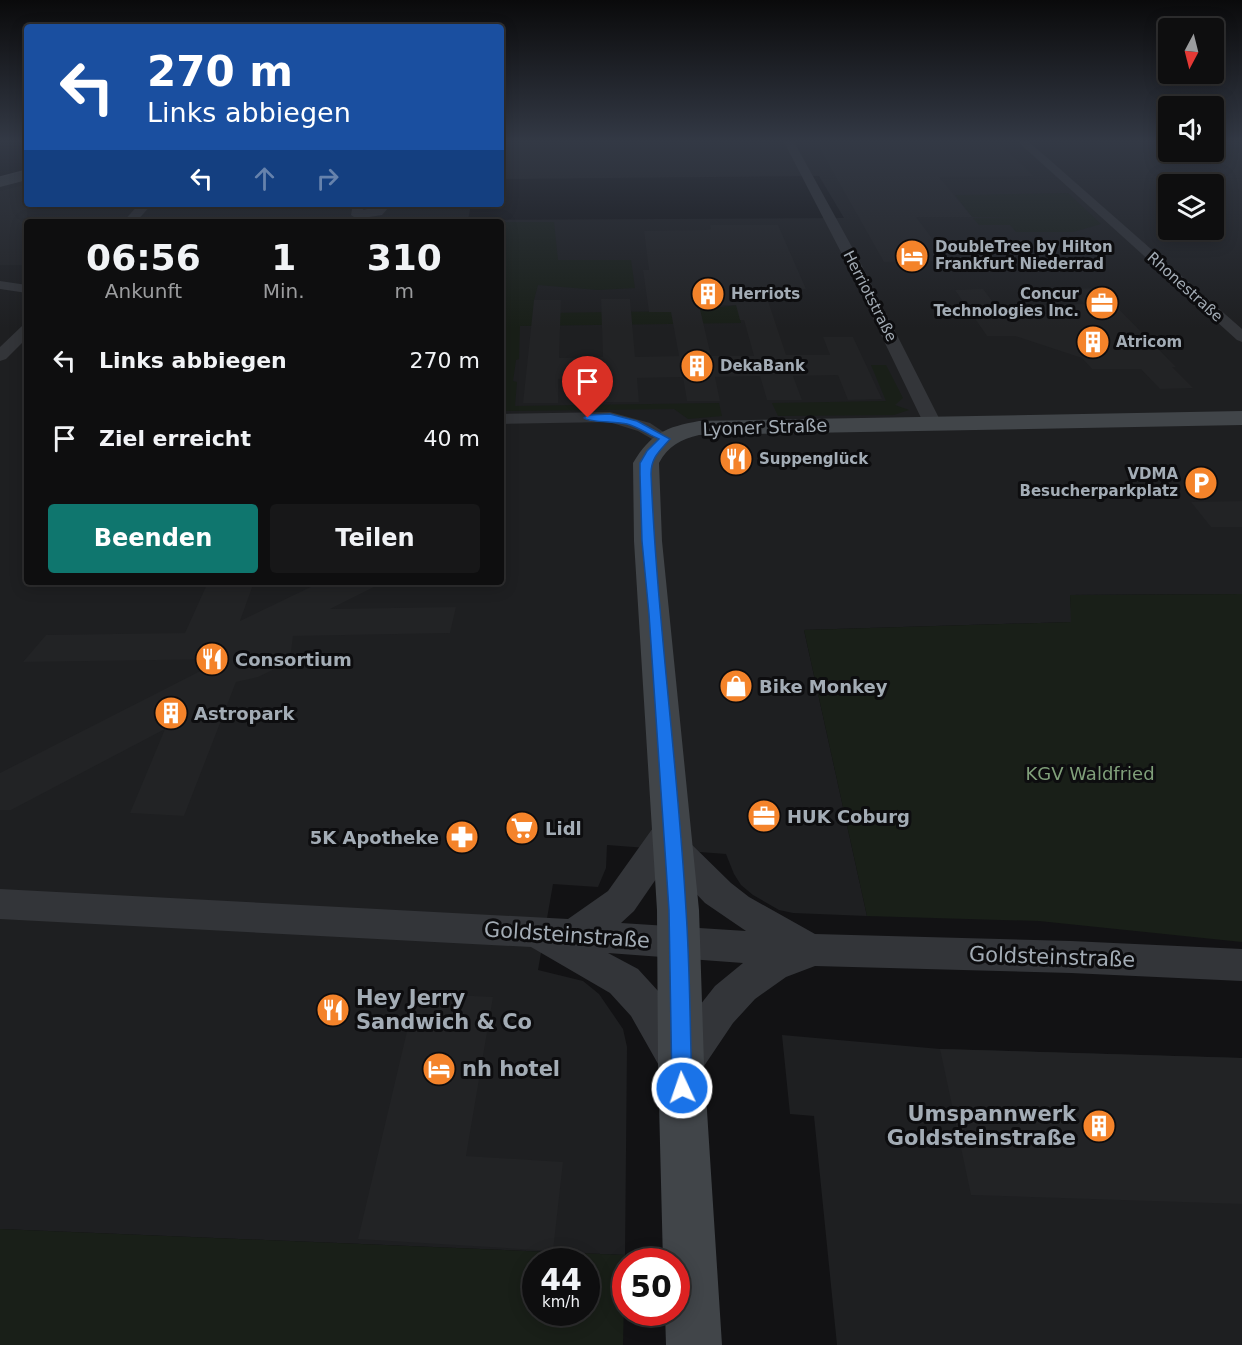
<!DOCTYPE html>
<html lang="de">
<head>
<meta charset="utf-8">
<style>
	body { margin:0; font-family:"DejaVu Sans",sans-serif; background:#171718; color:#f1f3f6; height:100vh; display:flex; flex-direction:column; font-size:22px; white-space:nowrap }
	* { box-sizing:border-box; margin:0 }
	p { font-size:20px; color:#9b9c9e }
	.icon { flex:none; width:33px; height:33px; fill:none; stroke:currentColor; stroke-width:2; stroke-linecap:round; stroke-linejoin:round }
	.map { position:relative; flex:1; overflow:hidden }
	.panel { position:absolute; left:24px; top:219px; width:480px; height:366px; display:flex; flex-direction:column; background:#0e0e0f; border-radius:6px; box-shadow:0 3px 15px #0003,0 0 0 2px #2e2e2f }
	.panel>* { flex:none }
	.banner { position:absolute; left:24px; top:24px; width:480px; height:183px; border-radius:6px; box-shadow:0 3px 15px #0003,0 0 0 2px #2e2e2f; background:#1a4fa0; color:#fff; overflow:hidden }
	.needle { width:39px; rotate:187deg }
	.fabs { position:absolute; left:1158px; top:18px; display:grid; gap:12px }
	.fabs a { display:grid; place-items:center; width:66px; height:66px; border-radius:6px; background:#0e0e0f; box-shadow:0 3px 15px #0003,0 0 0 2px #2e2e2f; font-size:30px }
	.speed { position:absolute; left:522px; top:1248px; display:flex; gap:12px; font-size:30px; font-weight:700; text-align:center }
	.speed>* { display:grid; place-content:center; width:78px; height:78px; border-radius:50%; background:#0e0e0f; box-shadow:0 3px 15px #0003,0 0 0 2px #2e2e2f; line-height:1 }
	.speed small { font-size:15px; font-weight:400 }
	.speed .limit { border:9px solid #d22; background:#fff; color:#111 }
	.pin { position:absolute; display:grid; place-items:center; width:51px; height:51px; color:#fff; margin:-62px -26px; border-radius:50% 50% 50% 0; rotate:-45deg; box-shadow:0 0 6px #0007 }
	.pin .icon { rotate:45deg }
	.me { position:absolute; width:66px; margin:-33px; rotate:357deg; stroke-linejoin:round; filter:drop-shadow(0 0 4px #0008) }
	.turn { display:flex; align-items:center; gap:21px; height:126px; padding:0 24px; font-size:27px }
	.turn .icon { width:78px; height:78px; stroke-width:2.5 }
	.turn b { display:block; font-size:42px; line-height:51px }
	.lanes { display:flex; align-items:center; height:57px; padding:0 24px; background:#0003; justify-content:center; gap:30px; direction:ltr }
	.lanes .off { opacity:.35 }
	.eta { display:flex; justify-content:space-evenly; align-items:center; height:102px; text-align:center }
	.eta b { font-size:36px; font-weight:800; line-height:42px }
	.button { display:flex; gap:12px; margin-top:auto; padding:12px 24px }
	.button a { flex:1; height:69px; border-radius:6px; background:#0f766e; color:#fff; font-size:24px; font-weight:800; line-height:69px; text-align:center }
	.button a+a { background:#171718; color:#f1f3f6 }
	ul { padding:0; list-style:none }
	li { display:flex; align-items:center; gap:18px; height:78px; padding:0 24px }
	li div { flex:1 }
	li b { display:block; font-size:22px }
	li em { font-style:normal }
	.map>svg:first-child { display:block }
	.built { fill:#1e1f21; fill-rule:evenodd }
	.green { fill:#191f18; fill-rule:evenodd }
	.building { fill:#222325; fill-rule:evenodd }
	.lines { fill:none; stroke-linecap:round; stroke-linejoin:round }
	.minor { fill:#333539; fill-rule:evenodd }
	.tertiary { fill:#333539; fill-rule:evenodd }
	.secondary { fill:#414549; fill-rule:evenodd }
	.tram { stroke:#464a4e; stroke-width:1.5 }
	.route { fill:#1a73e8; stroke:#114b97; stroke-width:1.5 }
	.labels { text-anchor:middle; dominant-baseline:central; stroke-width:6; stroke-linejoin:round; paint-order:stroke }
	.far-poi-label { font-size:15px; font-weight:bold; fill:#a3acb5; stroke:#0d0d0f; text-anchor:start }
	.far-street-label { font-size:15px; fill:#a3acb5; stroke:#0d0d0f }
	.street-label { font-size:18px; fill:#a3acb5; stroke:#0d0d0f }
	.poi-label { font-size:18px; font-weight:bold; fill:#a3acb5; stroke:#0d0d0f; text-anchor:start }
	.park-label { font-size:18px; fill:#80a07a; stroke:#0d0d0f }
	.near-street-label { font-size:21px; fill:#a3acb5; stroke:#0d0d0f }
	.near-poi-label { font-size:21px; font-weight:bold; fill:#a3acb5; stroke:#0d0d0f; text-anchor:start }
</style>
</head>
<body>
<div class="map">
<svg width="1242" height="1345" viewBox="0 0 1242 1345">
	<rect width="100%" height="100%" fill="#121214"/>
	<g class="built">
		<path d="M501 140H1168V152H1214V140H1242V594L1070 595 1072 622 804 630 867 916 793 913 779 910 753 895 741 885 734 874 726 854 607 845 606 868 598 887 553 884 538 970 583 981 599 994 623 1029 627 1047 625 1255 0 1229V186L27 179V204H471L468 220 844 218 819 176 501 179ZM1168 184H1214V230H1168ZM27 222H501V582H27Z"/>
		<path d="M782 1035 940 1049 1242 1058V1345H837L814 1116 790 1114Z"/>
	</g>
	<g class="green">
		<path d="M1068 193 1101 224 1073 232H1016L1010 225H979L973 218 1028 217H972L955 195Z"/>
		<path d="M469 222H554L558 260H631L635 288 598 290 538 285 534 300 542 313 690 311 738 305 741 323 520 326 519 359 516 360 513 381 517 382 515 406 719 403 722 416 688 419 674 409 501 411V222Z"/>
		<path d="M871 365H886L903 398 895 405 909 410 894 415 778 416 772 403 886 401Z"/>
		<path d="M1242 594V942L1039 921 867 916 804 630 1071 622 1070 595Z"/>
		<path d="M0 1229 625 1255 623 1345H0ZM536 1262H586V1312H536Z"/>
	</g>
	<g class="building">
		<path d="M815 140H995L1034 176 939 177 972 217H916L949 261 884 262Z"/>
		<path d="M27 184V265H0V191Z"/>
		<path d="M710 225H778L806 289H764L786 355H830L823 337H853L882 399 848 400 838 375 793 376 802 400H767L760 376 715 377 720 401H687L683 377 637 378 639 402H605L604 378 558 379V403H523L534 300H561L559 358 603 357 601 299H630L635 357 679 356 671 312H649L643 270H649L644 231 705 230 711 229ZM699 305H736L740 320H744L754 356H711Z"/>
		<path d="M1098 288 1176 367H1172L1193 388 1160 389 1141 369H1092L1082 358 1015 336H987L955 290 983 289 996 306 1085 304 1070 289Z"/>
		<path d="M1242 501V527H1211L1191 502Z"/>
		<path d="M208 582H254L240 621 321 582H384L330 609 456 607 450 633 293 636 291 652 279 667 258 677 236 682 184 816 130 813 165 729 11 810H0V773L224 659 23 662 46 635 185 633Z"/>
		<path d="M416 993 493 997 466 1156 563 1162 553 1251 358 1239Z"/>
		<path d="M940 1049 1242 1058V1204L971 1195Z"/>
	</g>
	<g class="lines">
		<g class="minor">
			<path d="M783 140H793L858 258 941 422 938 426H926L923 422 844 258Z"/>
			<path d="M1016 140H1027L1242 329V342L1237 340Z"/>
			<path d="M139 204H152L136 222H123Z"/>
			<path d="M353 204H389L390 206 382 215 357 219 351 215ZM372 207H376L363 210 364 208Z"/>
			<path d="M0 281 27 285V293L0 289Z"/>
			<path d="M27 324V338L6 359 0 361V347L22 326Z"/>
			<path d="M610 412 650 423 674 439 671 443H659L638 431 609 422 501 424V414Z"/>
		</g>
		<path class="tertiary" d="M672 814 684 818 690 827 684 837 731 883 749 897 815 934 1071 941 1242 949V981L1071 973 815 966 786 977 755 999 733 1023 696 1078 681 1083 666 1078 631 1016 610 993 531 947 0 919V889L568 919 608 891 660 818ZM667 863 705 903 746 931 621 923 634 911ZM608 953 743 963 715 986 682 1028 659 992 638 969Z"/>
		<g class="secondary">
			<path d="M27 170V180L0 187V177Z"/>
			<path d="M1242 411V425L699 435C681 439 668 446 659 463L662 541 699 910 704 1064 722 1345H666L665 1312H676V1262H663L658 1064 657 910 634 541 633 463C651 433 666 427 699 421Z"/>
		</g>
		<path class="tram" d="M0 177 27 170"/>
	</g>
	<linearGradient id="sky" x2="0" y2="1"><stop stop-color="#0a0a0b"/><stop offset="0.43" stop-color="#333945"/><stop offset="1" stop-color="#333945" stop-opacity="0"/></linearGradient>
	<rect width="1242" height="328" fill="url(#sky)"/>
	<path class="route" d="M610 414 637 421 670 439C660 451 651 457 651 474 657 620 678 765 686 910 690 969 690 1029 692 1088L689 1094 682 1097 675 1094 672 1088 669 910 649 614 642 541 640 474V463L647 451 659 439C648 434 638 427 627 424 615 421 591 423 584 418L588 415Z"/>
	<defs>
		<symbol id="hotel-disc" viewBox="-11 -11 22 22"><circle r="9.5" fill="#f4832a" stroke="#0d0d0f"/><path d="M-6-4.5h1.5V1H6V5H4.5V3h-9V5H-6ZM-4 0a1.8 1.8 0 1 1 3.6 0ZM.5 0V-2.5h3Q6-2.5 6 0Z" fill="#fff"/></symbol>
		<symbol id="building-disc" viewBox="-11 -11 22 22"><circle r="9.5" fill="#f4832a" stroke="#0d0d0f"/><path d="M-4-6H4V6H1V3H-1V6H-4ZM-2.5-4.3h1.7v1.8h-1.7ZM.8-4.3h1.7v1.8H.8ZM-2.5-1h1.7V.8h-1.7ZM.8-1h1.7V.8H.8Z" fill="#fff"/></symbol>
		<symbol id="office-disc" viewBox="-11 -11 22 22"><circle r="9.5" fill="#f4832a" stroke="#0d0d0f"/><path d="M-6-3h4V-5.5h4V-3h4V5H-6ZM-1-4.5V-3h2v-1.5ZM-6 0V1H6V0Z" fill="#fff"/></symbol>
		<symbol id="restaurant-disc" viewBox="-11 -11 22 22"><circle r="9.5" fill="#f4832a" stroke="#0d0d0f"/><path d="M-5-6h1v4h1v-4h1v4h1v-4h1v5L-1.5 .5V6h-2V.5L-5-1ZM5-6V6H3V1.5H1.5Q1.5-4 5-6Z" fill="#fff"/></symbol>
		<symbol id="parking-disc" viewBox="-11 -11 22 22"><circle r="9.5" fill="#f4832a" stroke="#0d0d0f"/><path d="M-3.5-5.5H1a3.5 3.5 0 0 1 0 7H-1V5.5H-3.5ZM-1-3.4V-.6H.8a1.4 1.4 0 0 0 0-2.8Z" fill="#fff"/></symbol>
		<symbol id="shop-disc" viewBox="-11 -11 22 22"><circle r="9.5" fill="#f4832a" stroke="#0d0d0f"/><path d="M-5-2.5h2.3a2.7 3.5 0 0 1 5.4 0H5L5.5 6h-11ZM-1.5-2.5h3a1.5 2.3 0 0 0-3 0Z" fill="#fff"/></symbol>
		<symbol id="supermarket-disc" viewBox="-11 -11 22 22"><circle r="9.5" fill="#f4832a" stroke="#0d0d0f"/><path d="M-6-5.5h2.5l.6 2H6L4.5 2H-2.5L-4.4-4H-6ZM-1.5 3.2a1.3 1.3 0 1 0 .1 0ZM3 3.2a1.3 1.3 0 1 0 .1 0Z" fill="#fff"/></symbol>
		<symbol id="pharmacy-disc" viewBox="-11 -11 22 22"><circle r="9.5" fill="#f4832a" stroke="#0d0d0f"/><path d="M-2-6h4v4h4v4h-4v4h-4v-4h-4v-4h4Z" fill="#fff"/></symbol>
	</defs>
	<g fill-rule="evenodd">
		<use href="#hotel-disc" x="893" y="237" width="38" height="38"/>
		<use href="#building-disc" x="689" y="275" width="38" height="38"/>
		<use href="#office-disc" x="1083" y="284" width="38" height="38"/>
		<use href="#building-disc" x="1074" y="323" width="38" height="38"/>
		<use href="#building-disc" x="678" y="347" width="38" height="38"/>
		<use href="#restaurant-disc" x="717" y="440" width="38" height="38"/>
		<use href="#parking-disc" x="1182" y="464" width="38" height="38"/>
		<use href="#restaurant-disc" x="193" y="640" width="38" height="38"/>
		<use href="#shop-disc" x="717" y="667" width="38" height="38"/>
		<use href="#building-disc" x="152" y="694" width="38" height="38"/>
		<use href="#office-disc" x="745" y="797" width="38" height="38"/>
		<use href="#supermarket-disc" x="503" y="809" width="38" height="38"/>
		<use href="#pharmacy-disc" x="443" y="818" width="38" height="38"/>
		<use href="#restaurant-disc" x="314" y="991" width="38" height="38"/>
		<use href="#hotel-disc" x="420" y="1050" width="38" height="38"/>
		<use href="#building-disc" x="1080" y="1107" width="38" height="38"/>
	</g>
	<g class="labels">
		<g class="far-poi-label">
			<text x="935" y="247">DoubleTree by Hilton<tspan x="935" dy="17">Frankfurt Niederrad</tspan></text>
			<text x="731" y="294">Herriots</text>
			<text x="1079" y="294" text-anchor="end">Concur<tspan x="1079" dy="17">Technologies Inc.</tspan></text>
			<text x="1116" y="342">Atricom</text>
			<text x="720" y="366">DekaBank</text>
			<text x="759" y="459">Suppenglück</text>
			<text x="1178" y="474" text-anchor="end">VDMA<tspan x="1178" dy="17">Besucherparkplatz</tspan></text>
		</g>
		<g class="far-street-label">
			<text transform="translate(1185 287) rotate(42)">Rhonestraße</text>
			<text transform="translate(870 296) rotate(63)">Herriotstraße</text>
		</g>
		<g class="street-label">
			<text transform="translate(765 427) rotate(-2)">Lyoner Straße</text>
		</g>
		<g class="poi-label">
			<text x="235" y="659">Consortium</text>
			<text x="759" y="686">Bike Monkey</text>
			<text x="194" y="713">Astropark</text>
			<text x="787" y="816">HUK Coburg</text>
			<text x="545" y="828">Lidl</text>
			<text x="439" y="837" text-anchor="end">5K Apotheke</text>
		</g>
		<g class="park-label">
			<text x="1090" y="773">KGV Waldfried</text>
		</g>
		<g class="near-street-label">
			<text transform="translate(567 935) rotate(4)">Goldsteinstraße</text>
			<text transform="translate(1052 957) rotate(2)">Goldsteinstraße</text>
		</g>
		<g class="near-poi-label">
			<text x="356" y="998">Hey Jerry<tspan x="356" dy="24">Sandwich &amp; Co</tspan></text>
			<text x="462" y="1069">nh hotel</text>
			<text x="1076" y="1114" text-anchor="end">Umspannwerk<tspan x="1076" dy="24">Goldsteinstraße</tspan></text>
		</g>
	</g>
</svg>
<div class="fabs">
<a><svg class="needle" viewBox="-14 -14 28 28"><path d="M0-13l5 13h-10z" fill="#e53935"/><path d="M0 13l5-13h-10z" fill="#9b9c9e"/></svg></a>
<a><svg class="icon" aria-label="sound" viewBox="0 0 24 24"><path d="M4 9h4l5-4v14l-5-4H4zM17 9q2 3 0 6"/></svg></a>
<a><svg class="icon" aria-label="layers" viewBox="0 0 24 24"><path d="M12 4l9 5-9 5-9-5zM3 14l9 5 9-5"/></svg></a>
</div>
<div class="speed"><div>44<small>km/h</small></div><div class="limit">50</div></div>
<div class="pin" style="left:588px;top:418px;background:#d93025"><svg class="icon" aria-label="arrive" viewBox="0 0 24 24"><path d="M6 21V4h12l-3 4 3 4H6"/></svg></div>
<svg class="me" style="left:682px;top:1088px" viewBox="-20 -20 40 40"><circle r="17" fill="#1a73e8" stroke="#fff" stroke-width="3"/><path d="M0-11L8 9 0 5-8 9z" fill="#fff"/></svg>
<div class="banner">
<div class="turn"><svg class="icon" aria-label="left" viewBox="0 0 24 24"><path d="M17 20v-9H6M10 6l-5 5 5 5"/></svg><div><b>270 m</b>Links abbiegen</div></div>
<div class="lanes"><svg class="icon" aria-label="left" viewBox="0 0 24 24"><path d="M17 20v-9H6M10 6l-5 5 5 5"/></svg><svg class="icon off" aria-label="ahead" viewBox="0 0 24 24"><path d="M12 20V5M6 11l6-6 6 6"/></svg><svg class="icon off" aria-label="right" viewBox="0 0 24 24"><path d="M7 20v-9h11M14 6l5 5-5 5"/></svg></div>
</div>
<section class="panel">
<div class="eta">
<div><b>06:56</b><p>Ankunft</p></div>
<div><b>1</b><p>Min.</p></div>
<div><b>310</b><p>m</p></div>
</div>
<ul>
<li><svg class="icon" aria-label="left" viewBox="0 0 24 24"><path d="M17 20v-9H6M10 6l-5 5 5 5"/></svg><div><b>Links abbiegen</b></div><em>270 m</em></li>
<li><svg class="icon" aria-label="arrive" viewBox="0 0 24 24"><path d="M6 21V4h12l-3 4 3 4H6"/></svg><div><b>Ziel erreicht</b></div><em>40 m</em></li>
</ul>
<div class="button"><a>Beenden</a><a>Teilen</a></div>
</section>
</div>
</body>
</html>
